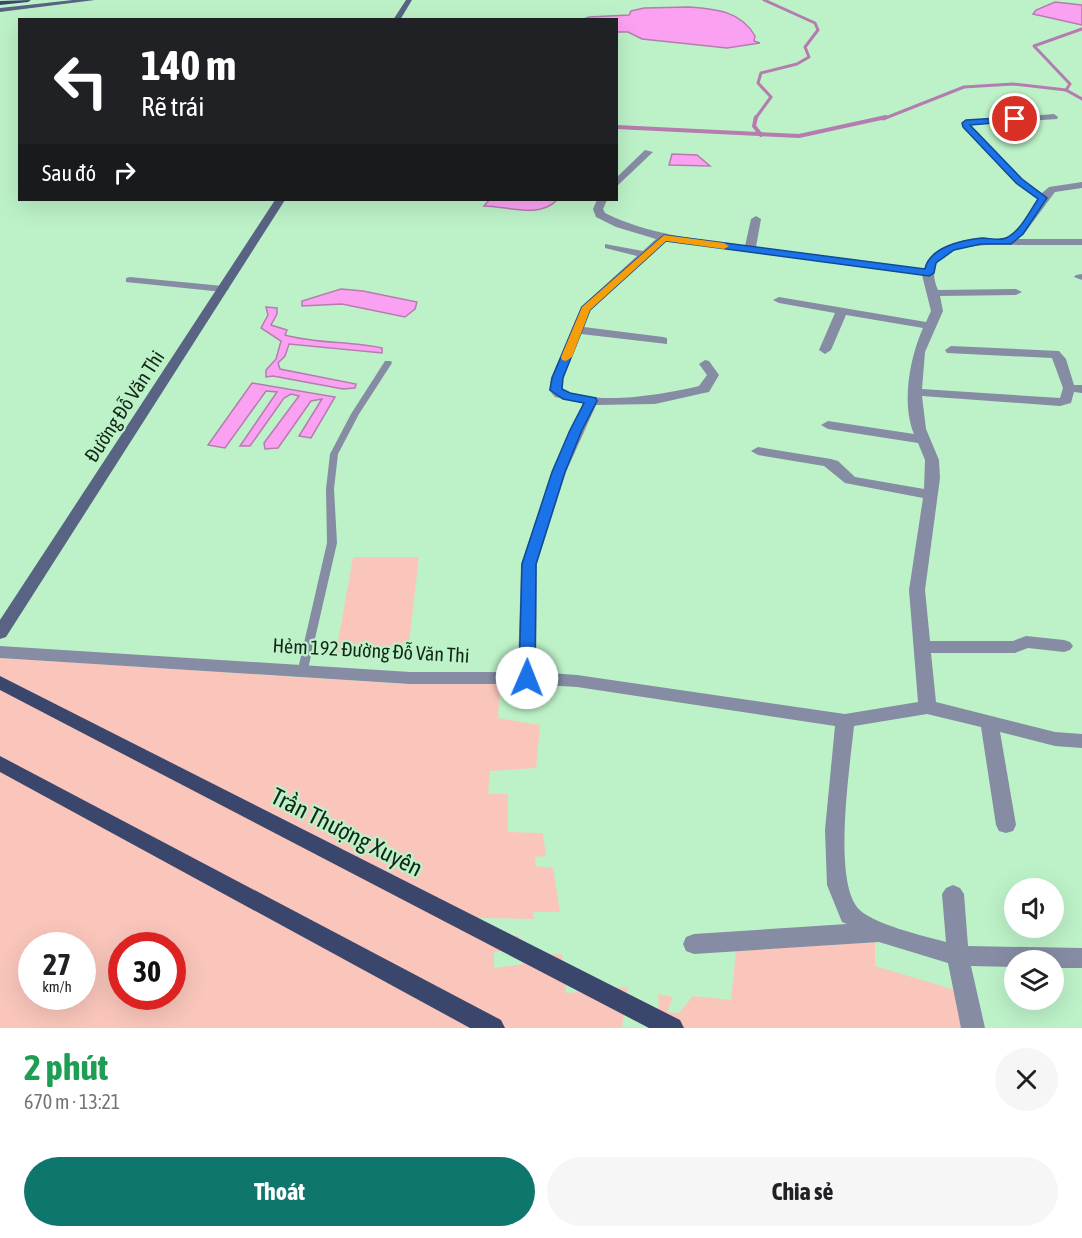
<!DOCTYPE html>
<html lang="vi">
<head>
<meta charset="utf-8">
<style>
	body { margin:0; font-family:"Asap Condensed",sans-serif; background:#f6f6f6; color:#202124; height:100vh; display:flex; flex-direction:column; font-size:22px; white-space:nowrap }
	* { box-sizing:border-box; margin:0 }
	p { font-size:20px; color:#757577 }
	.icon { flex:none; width:33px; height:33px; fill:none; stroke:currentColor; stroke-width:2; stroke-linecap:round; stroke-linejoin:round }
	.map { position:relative; height:1028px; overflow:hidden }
	.sheet { display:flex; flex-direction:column; background:#fff; flex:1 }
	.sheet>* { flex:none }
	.guide { position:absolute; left:18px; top:18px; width:600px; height:183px; border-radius:0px; box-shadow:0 6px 24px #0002; background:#202124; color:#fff; overflow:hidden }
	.tools { position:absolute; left:1004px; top:878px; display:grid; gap:12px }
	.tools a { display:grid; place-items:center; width:60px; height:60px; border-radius:50%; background:#fff; box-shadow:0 6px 24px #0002; font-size:30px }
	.speed { position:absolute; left:18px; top:932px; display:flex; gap:12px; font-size:30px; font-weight:700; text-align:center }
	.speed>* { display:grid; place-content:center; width:78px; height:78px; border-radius:50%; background:#fff; box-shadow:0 6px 24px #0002; line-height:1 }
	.speed small { font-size:15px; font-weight:400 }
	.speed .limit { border:9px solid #d22; background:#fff; color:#111 }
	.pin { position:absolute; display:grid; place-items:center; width:51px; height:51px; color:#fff; margin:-26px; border:3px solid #fff; border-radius:50%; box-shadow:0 2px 6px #0007 }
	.me { position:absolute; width:66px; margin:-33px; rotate:1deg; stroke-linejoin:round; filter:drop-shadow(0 0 4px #0008) }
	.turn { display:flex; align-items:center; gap:21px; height:126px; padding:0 24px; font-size:27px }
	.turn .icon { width:78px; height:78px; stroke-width:2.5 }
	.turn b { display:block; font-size:42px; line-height:51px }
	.then { display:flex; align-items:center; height:57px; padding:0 24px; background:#0003; gap:12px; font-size:22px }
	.round { display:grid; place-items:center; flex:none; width:63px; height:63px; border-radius:32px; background:#f6f6f6 }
	.overview { display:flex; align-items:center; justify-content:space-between; height:102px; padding:0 24px }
	h1 { font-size:36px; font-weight:700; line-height:45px; color:#1e9e55 }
	.cta { display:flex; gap:12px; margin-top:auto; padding:12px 24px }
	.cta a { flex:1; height:69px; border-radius:36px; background:#0f766e; color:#fff; font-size:24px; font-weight:700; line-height:69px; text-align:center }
	.cta a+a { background:#f6f6f6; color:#202124 }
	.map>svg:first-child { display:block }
	.green { fill:#fac6bb; fill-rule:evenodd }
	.water { fill:#fba1f1; stroke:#b57cb0; stroke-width:1.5 }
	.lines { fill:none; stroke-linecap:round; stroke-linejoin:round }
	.stream-far1 { stroke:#b57cb0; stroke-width:3 }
	.stream { stroke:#b57cb0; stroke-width:4 }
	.lane { fill:#858ca3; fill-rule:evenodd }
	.street { fill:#858ca3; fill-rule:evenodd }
	.secondary { fill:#596383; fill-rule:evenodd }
	.primary { fill:#3b466c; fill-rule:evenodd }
	.route { fill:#1a73e8; stroke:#114b97; stroke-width:1.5 }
	.slow { fill:#f59e0b }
	.labels { text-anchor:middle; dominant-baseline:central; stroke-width:4.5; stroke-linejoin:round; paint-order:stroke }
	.street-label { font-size:20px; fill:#132718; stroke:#bdf2c8 }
	.near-street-label { font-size:24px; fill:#132718; stroke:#bdf2c8 }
</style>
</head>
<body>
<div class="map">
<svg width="1082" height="1028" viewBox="0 0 1082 1028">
	<rect width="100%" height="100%" fill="#bdf2c8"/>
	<g class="green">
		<path d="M353 557H419L408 652 336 653Z"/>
		<path d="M0 658 408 684H500L498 718 540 725 536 768 490 771 488 794H508V832L543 833 546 856 535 857 536 866 553 868 560 912H533L534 919 479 918 481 937 519 936 518 948 494 952V968L523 964 525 956 562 954 566 993 628 987 622 1027 633 1028H0ZM32 945H82V996H32ZM122 945H172V996H122Z"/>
		<path d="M875 942V966L955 990 962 1028H651L659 1005 658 994 673 997 667 1012 679 1013 693 996 731 1000 736 951Z"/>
	</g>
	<g class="water">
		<path d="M1055 2 1082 5V25L1033 14 1036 10Z"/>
		<path d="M689 7C716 9 741 11 755 36L754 41 760 43 727 48 642 39 628 32H617L616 20 584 19 589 17 629 15 631 11 644 8Z"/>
		<path d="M672 154 697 155 710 166 669 165Z"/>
		<path d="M489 200H557C539 219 507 206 484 206Z"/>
		<path d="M341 289 363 291 417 302 415 309 405 317 342 304 302 306V301Z"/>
		<path d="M266 307 277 308V314L271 325 287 330 285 335C316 344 350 341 382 348V353L289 344 285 356 278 363 280 369 356 384 355 388 343 389 273 376 266 377V370L276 359 281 341 261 328 268 315Z"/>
		<path d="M252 383 335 397 311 438 299 436 322 399 311 401 278 448 265 449 264 443 299 396 291 394 284 398 250 446H240L277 392 266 391 225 448 208 445Z"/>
	</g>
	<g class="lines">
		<g class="stream-far1">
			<path d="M1066 90 1070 84 1034 46 1082 29"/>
			<path d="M755 119 771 97 758 83 761 73 797 64 809 57 805 47 818 30 815 23 764 0"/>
			<path d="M883 119 964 87 1013 84 1066 90 1082 99"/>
		</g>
		<g class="stream">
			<path d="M756 117 754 126 761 135"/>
			<path d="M616 127 799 136 886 117"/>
		</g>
		<path class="lane" d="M385 361H391L392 363 359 414 338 454 334 489 337 543 308 669 307 672H299L298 669 327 543 326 489 330 454 351 414Z"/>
		<g class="street">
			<path d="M1054 114 1058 117 1057 119 970 125 1022 179 1042 193 1049 187 1082 182V188L1055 192 1024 234 1018 239H1082V245C1062 245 1041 245 1021 245 992 245 916 240 938 290L1016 289 1022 292 1016 295 940 296 943 311 925 352 922 389 1060 398 1063 388 1052 358 947 353 945 350 951 346 1059 351 1066 359 1074 385H1082V393L1074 392 1071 403 1060 406 922 396 926 429 939 460 940 478 925 590 930 641H1013L1026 636 1064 640 1070 642 1073 646 1070 650 1064 652 1028 648 1015 653H931L936 702 1055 732 1082 734V748L1055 746 1000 732 1016 825 1013 831 1006 833 999 831 996 825 981 727 927 714 854 726C850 767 833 875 857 907 870 924 925 936 946 942L942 894 946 888 953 885 960 888 964 894 968 946 1082 948V968H1053V960H1014V967L971 966 985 1028H961L948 963 879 942 694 954 686 951 683 944 686 937 694 934 847 924 842 922 827 885 825 830 835 726 577 687 527 684H410L0 658V646L410 672H518L521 564 552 472 583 403 555 397 549 390 551 378 581 307 637 256 605 248V244L643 251 656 239 616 227 596 217 593 209 597 200H607L603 209 605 213C649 235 697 239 745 246L751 219 756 216 761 219 756 247 924 269C930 247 961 239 982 238 989 237 999 241 1005 238 1020 233 1029 211 1038 199L1016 183 963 128V121ZM666 241 922 275 931 311 926 322 779 297 773 300 779 303 835 313 819 350 825 354 831 350 846 315 923 328C910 357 901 403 914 434L828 421 821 425 828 429 918 443 925 460 924 489 855 477 838 461 831 459 758 447 751 451 758 455 824 466 845 483 923 498 909 590 918 702 845 714 577 675 536 672 537 564 566 472 596 405 655 404 704 393 709 392 719 375 709 361 705 360 699 364 707 375 699 386C666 394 593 407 563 389V378L581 334 667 344V338L663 337 584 327 590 310Z"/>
			<path d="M645 150 653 152 616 187V178Z"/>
			<path d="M1082 274V280L1074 277 1076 275Z"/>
			<path d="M130 277 223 286 229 289 223 292 126 282V278Z"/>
		</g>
		<g class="secondary">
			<path d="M73 0H95L0 12V8Z"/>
			<path d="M406 0H412L400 20H393Z"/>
			<path d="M275 200H285L6 637 0 639V620Z"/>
		</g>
		<g class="primary">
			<path d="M31 0 28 2 0 5V1Z"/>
			<path d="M0 676 680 1020 684 1028H649L0 690Z"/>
			<path d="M0 756 501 1020 505 1028H470L0 772Z"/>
		</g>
	</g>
	<path class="route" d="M1015 117H1018V121L970 125 1022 179 1047 198 1023 234 1011 244H981L954 250 936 263 934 273 929 276 666 241 590 310 563 378 562 389 570 393 596 398 597 401 582 430 565 472 536 564 535 678 533 682H522L519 678 522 564 552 472 570 430 584 403 563 399 550 390 552 378 582 307 664 235 925 269C929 247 963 240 982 238 989 238 999 241 1006 238 1020 232 1030 211 1038 199L1016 183 963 127 962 123 966 120Z"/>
	<path class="slow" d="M664 235 724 243 729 246 724 249 666 241 590 310 572 357 566 361 562 360 561 357 582 307Z"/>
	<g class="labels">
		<g class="street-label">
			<text transform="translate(124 406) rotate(-57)">Đường Đỗ Văn Thi</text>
			<text transform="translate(371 650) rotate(3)">Hẻm 192 Đường Đỗ Văn Thi</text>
		</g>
		<g class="near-street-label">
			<text transform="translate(347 832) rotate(27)">Trần Thượng Xuyên</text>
		</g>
	</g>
</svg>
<div class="tools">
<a><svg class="icon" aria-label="sound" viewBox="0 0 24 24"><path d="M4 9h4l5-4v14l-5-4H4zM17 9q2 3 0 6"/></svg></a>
<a><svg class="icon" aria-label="layers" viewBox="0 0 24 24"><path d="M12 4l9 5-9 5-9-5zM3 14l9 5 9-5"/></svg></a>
</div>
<div class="speed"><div>27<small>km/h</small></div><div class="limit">30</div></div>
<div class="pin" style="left:1015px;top:119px;background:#d93025"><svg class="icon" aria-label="arrive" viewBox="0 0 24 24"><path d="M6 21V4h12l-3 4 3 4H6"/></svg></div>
<svg class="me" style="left:527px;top:678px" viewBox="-20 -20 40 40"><circle r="19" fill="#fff"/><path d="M0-13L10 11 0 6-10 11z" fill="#1a73e8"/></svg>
<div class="guide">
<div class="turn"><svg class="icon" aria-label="left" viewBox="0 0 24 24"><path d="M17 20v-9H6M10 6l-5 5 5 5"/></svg><div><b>140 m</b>Rẽ trái</div></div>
<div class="then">Sau đó<svg class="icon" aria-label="right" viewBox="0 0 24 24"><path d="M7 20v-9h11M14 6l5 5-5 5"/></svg></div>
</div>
</div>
<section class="sheet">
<div class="overview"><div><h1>2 phút</h1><p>670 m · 13:21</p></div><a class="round"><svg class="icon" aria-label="close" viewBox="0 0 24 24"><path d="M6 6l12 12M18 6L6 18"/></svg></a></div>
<div class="cta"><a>Thoát</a><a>Chia sẻ</a></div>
</section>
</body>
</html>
